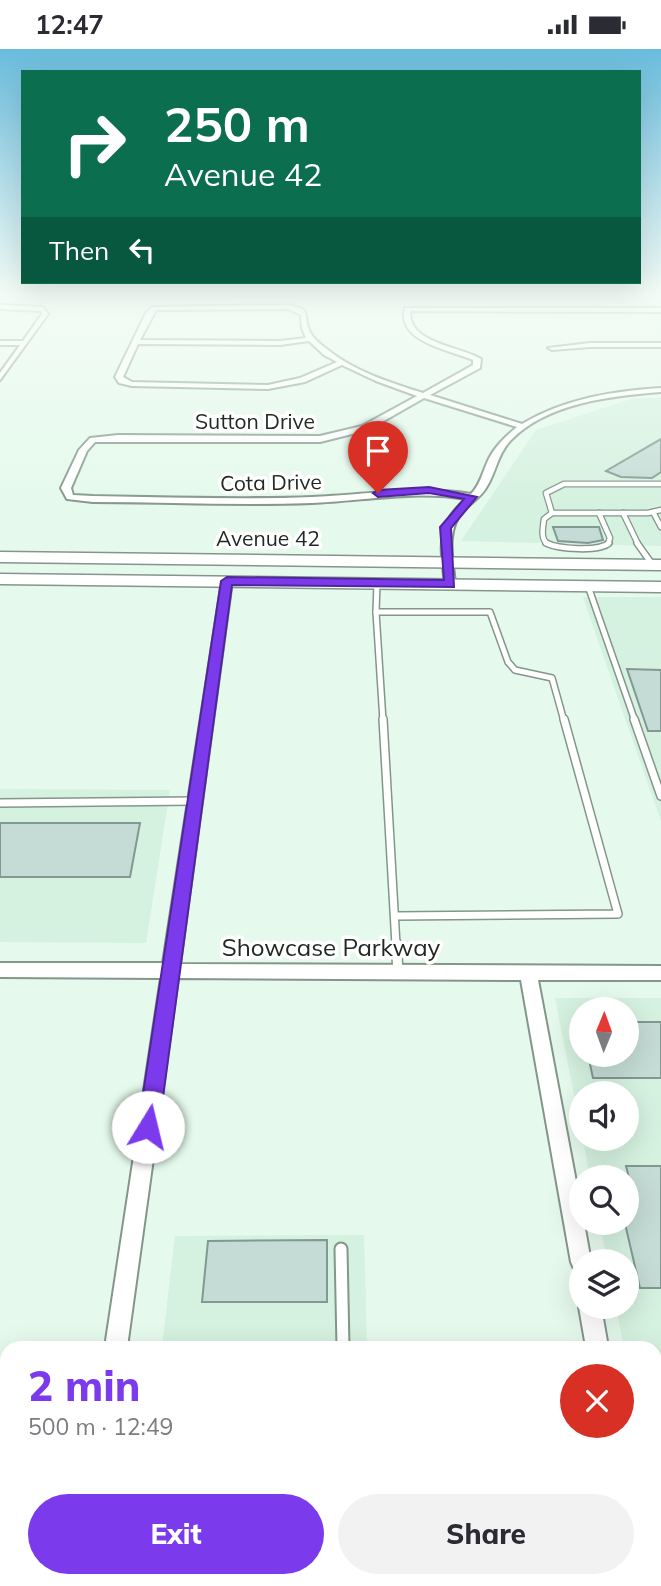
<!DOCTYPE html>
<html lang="en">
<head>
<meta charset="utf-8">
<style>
	body { margin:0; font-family:Mulish,sans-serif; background:#f2f2f3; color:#2b2b33; height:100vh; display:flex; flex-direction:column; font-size:26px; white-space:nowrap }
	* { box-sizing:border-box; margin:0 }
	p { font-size:23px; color:#7c7c81 }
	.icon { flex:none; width:38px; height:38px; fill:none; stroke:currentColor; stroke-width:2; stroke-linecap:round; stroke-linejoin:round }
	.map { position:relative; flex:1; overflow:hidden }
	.side { position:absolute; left:0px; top:1292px; width:662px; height:247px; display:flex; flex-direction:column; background:#fff; border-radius:21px 21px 0 0; box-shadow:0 7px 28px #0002 }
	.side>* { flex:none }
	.top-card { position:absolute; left:21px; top:21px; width:620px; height:214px; border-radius:0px; box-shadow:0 7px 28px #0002; background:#0b6e4f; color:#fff; overflow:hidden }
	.needle { width:46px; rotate:1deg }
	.tools { position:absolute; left:569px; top:948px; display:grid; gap:14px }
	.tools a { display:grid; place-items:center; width:70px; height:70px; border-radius:50%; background:#fff; box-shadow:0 7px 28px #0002; font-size:35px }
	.pin { position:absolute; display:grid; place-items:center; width:60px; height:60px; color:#fff; margin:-72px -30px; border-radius:50% 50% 50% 0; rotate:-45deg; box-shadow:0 0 7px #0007 }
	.pin .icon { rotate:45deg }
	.me { position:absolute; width:77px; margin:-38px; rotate:9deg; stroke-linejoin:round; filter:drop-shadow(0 0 5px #0008) }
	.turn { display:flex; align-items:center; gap:24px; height:147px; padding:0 28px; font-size:32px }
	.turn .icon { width:91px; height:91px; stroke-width:2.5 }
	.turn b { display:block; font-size:49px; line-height:60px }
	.then { display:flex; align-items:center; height:66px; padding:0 28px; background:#0003; gap:14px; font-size:26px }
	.round { display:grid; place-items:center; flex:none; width:74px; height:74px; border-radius:37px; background:#f2f2f3 }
	.overview { display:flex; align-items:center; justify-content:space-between; height:119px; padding:0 28px }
	h1 { font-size:42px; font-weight:800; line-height:52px; color:#7c3aed }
	.cta { display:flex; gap:14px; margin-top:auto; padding:14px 28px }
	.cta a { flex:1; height:80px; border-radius:42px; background:#7c3aed; color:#fff; font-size:28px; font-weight:800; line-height:80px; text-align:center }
	.cta a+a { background:#f2f2f3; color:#2b2b33 }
	.status { display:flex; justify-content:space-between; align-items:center; height:49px; padding:0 35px; background:#fff; direction:ltr }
	.status svg { height:19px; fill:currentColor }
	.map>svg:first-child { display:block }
	.built { fill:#d5f1df; fill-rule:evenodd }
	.building { fill:#c4dcd5; stroke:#829892; stroke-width:2 }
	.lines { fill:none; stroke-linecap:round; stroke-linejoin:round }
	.lane-far4-casing { stroke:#84968b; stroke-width:7 }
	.lane-far3-casing { stroke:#84968b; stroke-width:8 }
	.lane-far2-casing { stroke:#84968b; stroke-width:10 }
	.lane-far1-casing { stroke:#84968b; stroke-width:12 }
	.lane-casing { stroke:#84968b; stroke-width:15 }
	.street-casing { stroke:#84968b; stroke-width:4 }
	.secondary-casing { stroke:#84968b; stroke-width:3 }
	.lane-far4 { stroke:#fff; stroke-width:4.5 }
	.lane-far3 { stroke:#fff; stroke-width:5 }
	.lane-far2 { stroke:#fff; stroke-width:7 }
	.lane-far1 { stroke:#fff; stroke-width:9 }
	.lane { stroke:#fff; stroke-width:11 }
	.street { fill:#fff; fill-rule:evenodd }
	.secondary { fill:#fff; fill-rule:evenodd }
	.route { fill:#7c3aed; stroke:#51269a; stroke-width:2 }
	.labels { text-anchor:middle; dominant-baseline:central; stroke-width:7; stroke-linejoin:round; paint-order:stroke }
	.far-street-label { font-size:21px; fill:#222925; stroke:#fff }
	.street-label { font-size:24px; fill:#222925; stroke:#fff }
</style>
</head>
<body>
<div class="status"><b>12:47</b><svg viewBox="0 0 49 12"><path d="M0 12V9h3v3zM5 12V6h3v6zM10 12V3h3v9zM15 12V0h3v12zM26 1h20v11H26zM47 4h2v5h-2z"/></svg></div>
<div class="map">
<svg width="661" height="1537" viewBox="0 0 661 1537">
	<rect width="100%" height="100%" fill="#e5f9ec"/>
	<g class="built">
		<path d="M634 349H661V497L461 492 536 381Z"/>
		<path d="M583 548H661V772L606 615Z"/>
		<path d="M0 740 170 741 146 894 0 893Z"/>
		<path d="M555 949H661V1482L654 1449V1298H624L616 1258H626V1213H607L600 1174H626V1129H590L583 1090H626V1045H581V1081ZM581 961H626V1006H581Z"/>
		<path d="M364 1186 367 1298H162L175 1187Z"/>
	</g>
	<g class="building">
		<path d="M661 390V423L652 429 621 428 606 422Z"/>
		<path d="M553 478H599L603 491 588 494 558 492Z"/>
		<path d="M627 620 661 621V682H648Z"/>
		<path d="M0 774H140L130 828H0Z"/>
		<path d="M626 973H661V1029H593L588 1006H626Z"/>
		<path d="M626 1117H661V1239H640L626 1179V1149L634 1148Z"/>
		<path d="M327 1191V1253H202L208 1192Z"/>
	</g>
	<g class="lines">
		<defs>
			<g id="lane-far4">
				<path d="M661 435H564L546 444 552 464H648L661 461"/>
				<path d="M653 463 661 478"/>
				<path d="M599 464 610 489 608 495"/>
				<path d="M623 464 638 495"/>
				<path d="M548 495C540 490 543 479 544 470L552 464"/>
			</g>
			<g id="lane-far3">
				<path d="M546 494C558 500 599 503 609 494"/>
				<path d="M637 494 652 515"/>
				<path d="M377 534 376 563 383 672"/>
				<path d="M588 537 635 672"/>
				<path d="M376 563H490L508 613 515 621 552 629 564 672"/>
			</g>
			<g id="lane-far2">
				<path d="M383 670 396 896"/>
				<path d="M634 670 661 747"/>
				<path d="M0 754 195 752"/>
				<path d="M395 867 618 865 564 670"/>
			</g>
			<path id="lane-far1" d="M396 894 398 922"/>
			<path id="lane" d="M341 1200 343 1298"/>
			<g id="street">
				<path d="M0 256 43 258 48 265 0 331V324L20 296H0V292H23L42 265 41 262 0 260Z"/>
				<path d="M288 256C313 261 302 263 309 281 312 289 321 296 328 301 354 322 391 334 423 344L473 316V311C450 301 396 293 405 259H661V263L410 262C408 295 460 297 481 310L480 319 430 346 522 375C564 350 612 342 661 339V343C611 347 546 354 510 392 497 406 496 424 486 439 480 449 470 454 463 462 445 482 453 511 455 535L450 538 445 535C441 499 435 476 466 450 414 441 364 452 312 454 239 457 166 453 93 453L67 450 61 439 79 401 90 389 118 386 320 387 362 377 417 347 376 332 342 316 305 333 268 340 132 337 119 334 115 328 146 264 152 258ZM288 260 301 266 302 279 306 289 280 292 140 291 156 261ZM309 292 324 306 337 313 300 329 268 336 132 333 123 328 138 295 280 296ZM424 349 517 378C505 388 493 399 487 414 482 425 480 436 471 445 417 436 366 446 312 448 239 451 166 448 93 447L73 446 71 439 87 402 95 393H320L368 381Z"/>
				<path d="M590 294H661V298H590L552 301 548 299Z"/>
				<path d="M227 529 232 532 180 915 661 917V931H538L581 1159V1174H584L591 1213H581V1223L574 1220 571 1213 521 931 178 929 127 1298H105L161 929 0 928V914H163L222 532Z"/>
				<path d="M581 1254V1258H601L608 1298H586L579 1258Z"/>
				<path d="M68 1531H94L93 1537H67Z"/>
				<path d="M627 1531H653L654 1537H628Z"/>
			</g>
			<g id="secondary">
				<path d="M0 503 661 511V521L0 513Z"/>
				<path d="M0 525 661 533V543L0 535Z"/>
			</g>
		</defs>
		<use href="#lane-far4" class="lane-far4-casing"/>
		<use href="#lane-far3" class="lane-far3-casing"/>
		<use href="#lane-far2" class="lane-far2-casing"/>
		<use href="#lane-far1" class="lane-far1-casing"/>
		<use href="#lane" class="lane-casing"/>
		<use href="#street" class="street-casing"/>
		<use href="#secondary" class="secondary-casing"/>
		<use href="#lane-far4" class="lane-far4"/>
		<use href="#lane-far3" class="lane-far3"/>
		<use href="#lane-far2" class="lane-far2"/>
		<use href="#lane-far1" class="lane-far1"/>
		<use href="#lane" class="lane"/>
		<use href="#street" class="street"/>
		<use href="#secondary" class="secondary"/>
	</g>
	<linearGradient id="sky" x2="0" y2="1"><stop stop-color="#69bcdd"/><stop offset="0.53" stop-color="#f3fcf6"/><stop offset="1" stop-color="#f3fcf6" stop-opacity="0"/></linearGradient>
	<rect width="661" height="460" fill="url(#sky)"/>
	<path class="route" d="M429 438 477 448 451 479 454 538 232 536 159 1078 156 1085 148 1088 141 1085 138 1078 221 532 227 528 444 531 440 478 464 450 429 444 378 448 373 444 378 441Z"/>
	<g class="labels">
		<g class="far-street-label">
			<text x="255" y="372">Sutton Drive</text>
			<text transform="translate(271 433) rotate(-1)">Cota Drive</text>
			<text x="268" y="489">Avenue 42</text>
		</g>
		<g class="street-label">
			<text x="331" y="898">Showcase Parkway</text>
		</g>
	</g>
</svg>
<div class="tools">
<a><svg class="needle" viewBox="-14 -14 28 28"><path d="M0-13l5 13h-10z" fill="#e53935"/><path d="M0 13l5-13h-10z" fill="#7c7c81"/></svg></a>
<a><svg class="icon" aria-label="sound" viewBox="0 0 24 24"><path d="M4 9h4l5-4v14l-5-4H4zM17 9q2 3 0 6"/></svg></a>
<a><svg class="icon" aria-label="search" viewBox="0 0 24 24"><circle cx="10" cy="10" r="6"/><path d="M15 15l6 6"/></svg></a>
<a><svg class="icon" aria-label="layers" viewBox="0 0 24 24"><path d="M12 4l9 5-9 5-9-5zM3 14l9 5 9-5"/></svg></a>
</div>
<div class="pin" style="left:378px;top:444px;background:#d93025"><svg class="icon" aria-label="arrive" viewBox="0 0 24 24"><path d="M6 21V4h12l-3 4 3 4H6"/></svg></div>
<svg class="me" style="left:148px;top:1078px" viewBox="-20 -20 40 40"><circle r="19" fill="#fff"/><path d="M0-13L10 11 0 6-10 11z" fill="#7c3aed"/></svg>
<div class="top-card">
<div class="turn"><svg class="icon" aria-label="right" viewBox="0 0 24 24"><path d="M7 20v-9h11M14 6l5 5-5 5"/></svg><div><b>250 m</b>Avenue 42</div></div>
<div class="then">Then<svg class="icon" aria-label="left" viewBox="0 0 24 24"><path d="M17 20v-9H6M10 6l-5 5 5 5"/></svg></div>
</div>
<section class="side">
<div class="overview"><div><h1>2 min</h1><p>500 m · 12:49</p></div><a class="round" style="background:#d93025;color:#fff"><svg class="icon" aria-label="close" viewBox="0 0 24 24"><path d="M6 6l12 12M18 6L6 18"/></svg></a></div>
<div class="cta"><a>Exit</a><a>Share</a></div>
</section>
</div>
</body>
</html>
